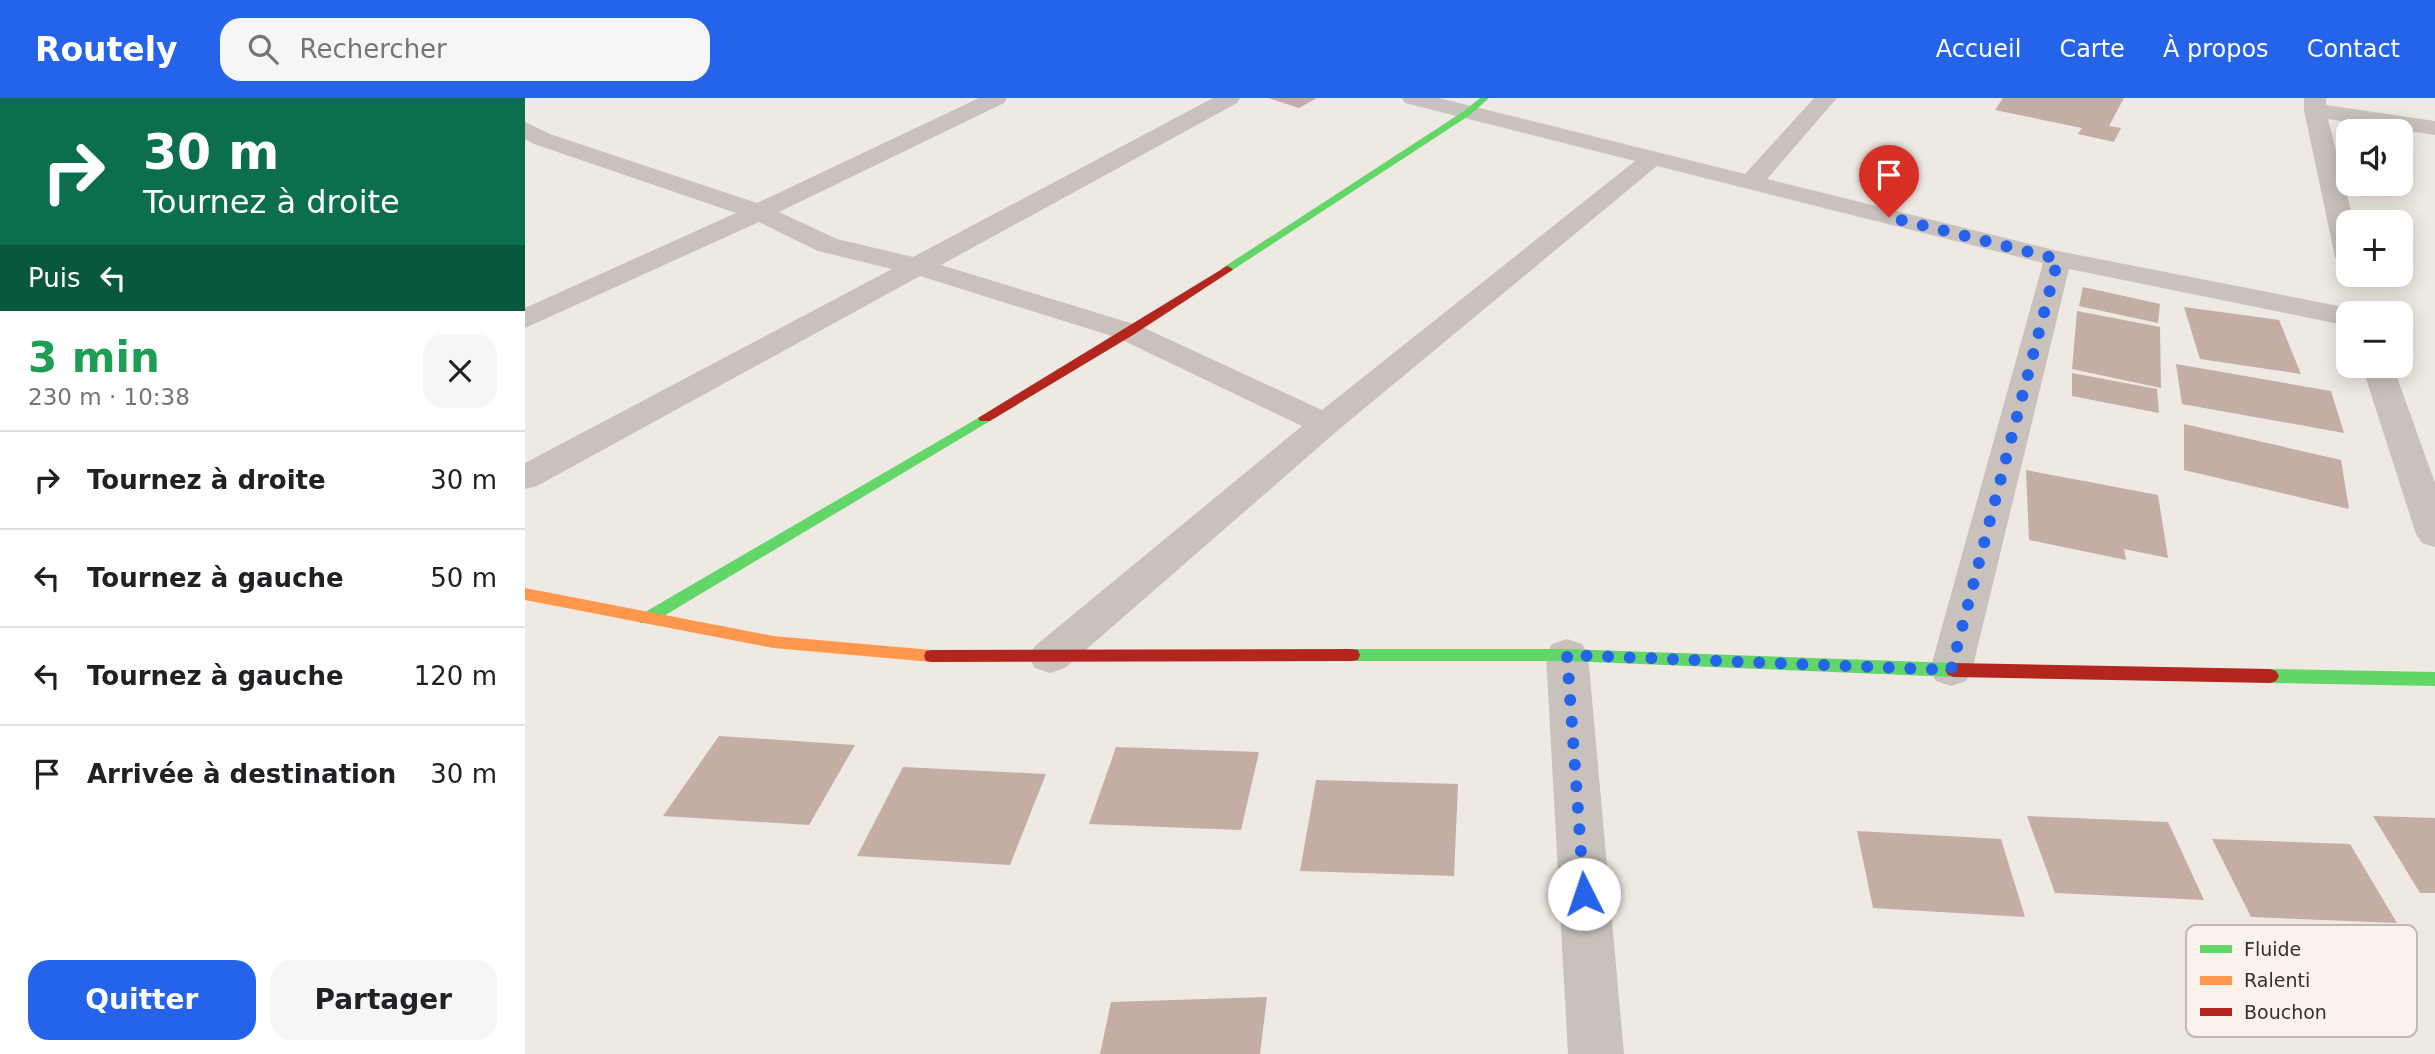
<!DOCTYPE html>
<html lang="fr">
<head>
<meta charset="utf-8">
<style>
	body { margin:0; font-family:"DejaVu Sans",sans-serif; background:#f6f6f6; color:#202124; height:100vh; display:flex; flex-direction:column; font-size:26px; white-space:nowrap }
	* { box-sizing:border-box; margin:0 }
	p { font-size:23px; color:#757577 }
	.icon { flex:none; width:38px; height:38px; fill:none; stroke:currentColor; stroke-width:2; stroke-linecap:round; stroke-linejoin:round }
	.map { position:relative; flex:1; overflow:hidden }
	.panel { display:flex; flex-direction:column; background:#fff; width:525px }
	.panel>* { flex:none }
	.top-card { background:#0b6e4f; color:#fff; overflow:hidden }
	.fabs { position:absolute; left:1811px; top:21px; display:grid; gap:14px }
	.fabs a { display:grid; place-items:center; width:77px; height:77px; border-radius:14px; background:#fff; box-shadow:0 4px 18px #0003; font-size:35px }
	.pin { position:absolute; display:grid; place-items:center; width:60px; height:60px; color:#fff; margin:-72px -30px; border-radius:50% 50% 50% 0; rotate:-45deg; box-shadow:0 0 7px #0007 }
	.pin .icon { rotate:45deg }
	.me { position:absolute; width:77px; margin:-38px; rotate:356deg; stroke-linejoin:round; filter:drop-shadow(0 0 5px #0008) }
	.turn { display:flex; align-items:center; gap:24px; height:147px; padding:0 28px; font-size:32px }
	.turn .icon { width:91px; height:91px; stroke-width:2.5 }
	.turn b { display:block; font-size:49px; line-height:60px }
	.then { display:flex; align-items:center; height:66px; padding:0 28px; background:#0003; gap:14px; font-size:26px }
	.round { display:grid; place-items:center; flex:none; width:74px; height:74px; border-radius:21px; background:#f6f6f6 }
	.summary { display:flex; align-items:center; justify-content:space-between; height:119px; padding:0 28px }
	h1 { font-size:42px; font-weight:600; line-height:52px; color:#1e9e55 }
	.action { display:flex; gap:14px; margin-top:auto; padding:14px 28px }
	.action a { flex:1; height:80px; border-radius:21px; background:#2563eb; color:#fff; font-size:28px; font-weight:600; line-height:80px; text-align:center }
	.action a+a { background:#f6f6f6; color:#202124 }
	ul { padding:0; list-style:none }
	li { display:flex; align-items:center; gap:21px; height:98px; padding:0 28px; border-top:2px solid #e0e0e0 }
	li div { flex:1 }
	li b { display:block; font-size:26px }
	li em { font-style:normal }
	header { display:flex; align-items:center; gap:42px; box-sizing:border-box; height:98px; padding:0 35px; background:#2563eb; color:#fff }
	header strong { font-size:33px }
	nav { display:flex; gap:38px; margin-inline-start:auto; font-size:24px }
	.search { width:490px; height:63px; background:#f6f6f6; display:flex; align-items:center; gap:18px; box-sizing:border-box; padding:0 24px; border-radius:21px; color:#757577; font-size:26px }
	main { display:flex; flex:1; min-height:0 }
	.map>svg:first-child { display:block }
	.building { fill:#c3ada4 }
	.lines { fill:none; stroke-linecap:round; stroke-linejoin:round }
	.street { fill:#c8c1bc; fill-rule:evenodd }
	.fast { fill:#63d668; fill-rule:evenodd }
	.slow { fill:#ff974d; fill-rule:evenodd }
	.jam { fill:#b3261e; fill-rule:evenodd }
	.route { stroke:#2563eb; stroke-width:12; stroke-dasharray:0 21.6 }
	.key { fill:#fbf3eb; stroke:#c1b8b1; stroke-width:2 }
	.key-label { font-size:19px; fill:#392e29 }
</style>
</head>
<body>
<header>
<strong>Routely</strong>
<div class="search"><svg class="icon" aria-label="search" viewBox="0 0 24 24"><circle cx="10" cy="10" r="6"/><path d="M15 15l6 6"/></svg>Rechercher</div>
<nav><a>Accueil</a><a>Carte</a><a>À propos</a><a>Contact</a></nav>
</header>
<main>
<section class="panel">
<div class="top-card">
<div class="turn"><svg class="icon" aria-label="right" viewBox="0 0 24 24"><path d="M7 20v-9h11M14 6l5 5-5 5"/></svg><div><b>30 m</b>Tournez à droite</div></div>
<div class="then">Puis<svg class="icon" aria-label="left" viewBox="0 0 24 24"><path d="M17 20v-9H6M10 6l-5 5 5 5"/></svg></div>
</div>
<div class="summary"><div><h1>3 min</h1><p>230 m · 10:38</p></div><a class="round"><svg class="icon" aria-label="close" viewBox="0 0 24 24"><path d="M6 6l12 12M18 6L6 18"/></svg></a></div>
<ul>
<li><svg class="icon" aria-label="right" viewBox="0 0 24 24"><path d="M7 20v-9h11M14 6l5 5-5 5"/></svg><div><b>Tournez à droite</b></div><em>30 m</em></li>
<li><svg class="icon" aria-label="left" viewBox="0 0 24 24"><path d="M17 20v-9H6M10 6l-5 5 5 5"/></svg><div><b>Tournez à gauche</b></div><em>50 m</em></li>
<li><svg class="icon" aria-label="left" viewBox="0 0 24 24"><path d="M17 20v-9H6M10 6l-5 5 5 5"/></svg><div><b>Tournez à gauche</b></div><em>120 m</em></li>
<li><svg class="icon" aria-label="arrive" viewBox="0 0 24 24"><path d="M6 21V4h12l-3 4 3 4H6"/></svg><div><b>Arrivée à destination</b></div><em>30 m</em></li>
</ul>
<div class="action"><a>Quitter</a><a>Partager</a></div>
</section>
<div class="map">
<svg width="1910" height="956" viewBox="0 0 1910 956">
	<rect width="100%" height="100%" fill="#efe9e3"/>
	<g class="building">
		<path d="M743 0H792L774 10Z"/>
		<path d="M1478 0H1599L1584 28 1596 30 1589 44 1553 36 1557 30 1470 12Z"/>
		<path d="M1558 189 1635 206 1633 225 1554 208Z"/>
		<path d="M1659 209 1754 222 1776 276 1675 261Z"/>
		<path d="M1552 213 1635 229 1636 290 1547 271Z"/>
		<path d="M1651 266 1806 293 1819 335 1657 306Z"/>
		<path d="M1547 275 1632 291 1634 315 1547 298Z"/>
		<path d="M1659 326 1816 362 1824 411 1659 372Z"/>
		<path d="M1501 372 1633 397 1643 460 1599 451 1601 462 1504 442Z"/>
		<path d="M194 638 330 647 284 727 138 718Z"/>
		<path d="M591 649 734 654 716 732 564 726Z"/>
		<path d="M378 669 521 676 485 767 332 758Z"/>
		<path d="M791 682 933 686 929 778 775 773Z"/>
		<path d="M1502 718 1643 724 1679 802 1530 795Z"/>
		<path d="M1848 718 1910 720V795H1895Z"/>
		<path d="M1332 733 1476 741 1500 819 1348 810Z"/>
		<path d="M1687 741 1825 746 1872 825 1726 819Z"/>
		<path d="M742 899 735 956H575L586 904Z"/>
	</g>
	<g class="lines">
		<g class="street">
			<path d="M454 0H482L479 5 254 114 312 141 388 159 688 0H715L712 5 416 167 615 228 797 312 1110 63 880 5 877 0H914L1220 76 1289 0H1312L1242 81 1533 153 1824 210 1836 215H1824V228L1544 171 1447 572 1441 583 1426 588 1411 583 1405 572 1518 165 1132 68 812 333 540 570 525 575 510 570 504 559 510 548 777 328 593 240 395 178 12 388 0 391V365L367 171 293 153 234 124 0 230V210L211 115 9 46 0 41V24L25 36 232 105Z"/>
			<path d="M1779 0H1801V7L1910 23V37L1803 21 1829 124H1824V167L1814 165 1810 159 1779 12Z"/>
			<path d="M1837 268H1868L1910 385V449L1897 445 1891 436Z"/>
			<path d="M1042 541 1057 546 1063 557 1099 956H1043L1021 557 1027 546Z"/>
		</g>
		<g class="fast">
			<path d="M955 0H964L945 17 706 173 696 171 939 13Z"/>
			<path d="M460 316 465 317 467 320 465 323 127 525H115L113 521 115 517Z"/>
			<path d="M827 551H1042L1429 565 1435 567 1438 572 1435 577 1429 579 1042 563H827L821 562 819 557 821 552Z"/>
			<path d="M1745 571 1910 574V588L1745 585 1739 583 1736 578 1739 573Z"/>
		</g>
		<path class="slow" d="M0 490 248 538 407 552 413 553 415 558 413 563 407 564 248 550 0 502Z"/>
		<g class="jam">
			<path d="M702 168 708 171 706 173 608 237 465 323H455L453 320Z"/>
			<path d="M827 551 833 552 835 557 833 562 827 563 407 564 401 563 399 558 401 553 407 552Z"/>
			<path d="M1429 565 1745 571 1751 573 1754 578 1751 583 1745 585 1429 579 1423 577 1420 572 1423 567Z"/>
		</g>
	</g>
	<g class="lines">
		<path class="route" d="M1059 796 1042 557 1426 572 1533 161 1364 119"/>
	</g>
	<rect x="1661" y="827" width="231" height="112" rx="10" class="key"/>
	<rect x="1675" y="847" width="32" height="8" fill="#63d668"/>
	<rect x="1675" y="878" width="32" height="9" fill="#ff974d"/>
	<rect x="1675" y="910" width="32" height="8" fill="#b3261e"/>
	<g class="key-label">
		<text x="1719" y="858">Fluide</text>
		<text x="1719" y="889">Ralenti</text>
		<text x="1719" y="921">Bouchon</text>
	</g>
</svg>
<div class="fabs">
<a><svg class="icon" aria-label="sound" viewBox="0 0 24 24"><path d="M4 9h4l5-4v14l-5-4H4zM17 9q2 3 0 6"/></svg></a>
<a>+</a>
<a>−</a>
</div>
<div class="pin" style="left:1364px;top:119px;background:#d93025"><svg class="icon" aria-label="arrive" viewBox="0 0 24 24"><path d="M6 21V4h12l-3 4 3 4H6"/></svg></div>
<svg class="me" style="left:1059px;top:796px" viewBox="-20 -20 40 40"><circle r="19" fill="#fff"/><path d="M0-13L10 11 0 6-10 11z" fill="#2563eb"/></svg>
</div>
</main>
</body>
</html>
